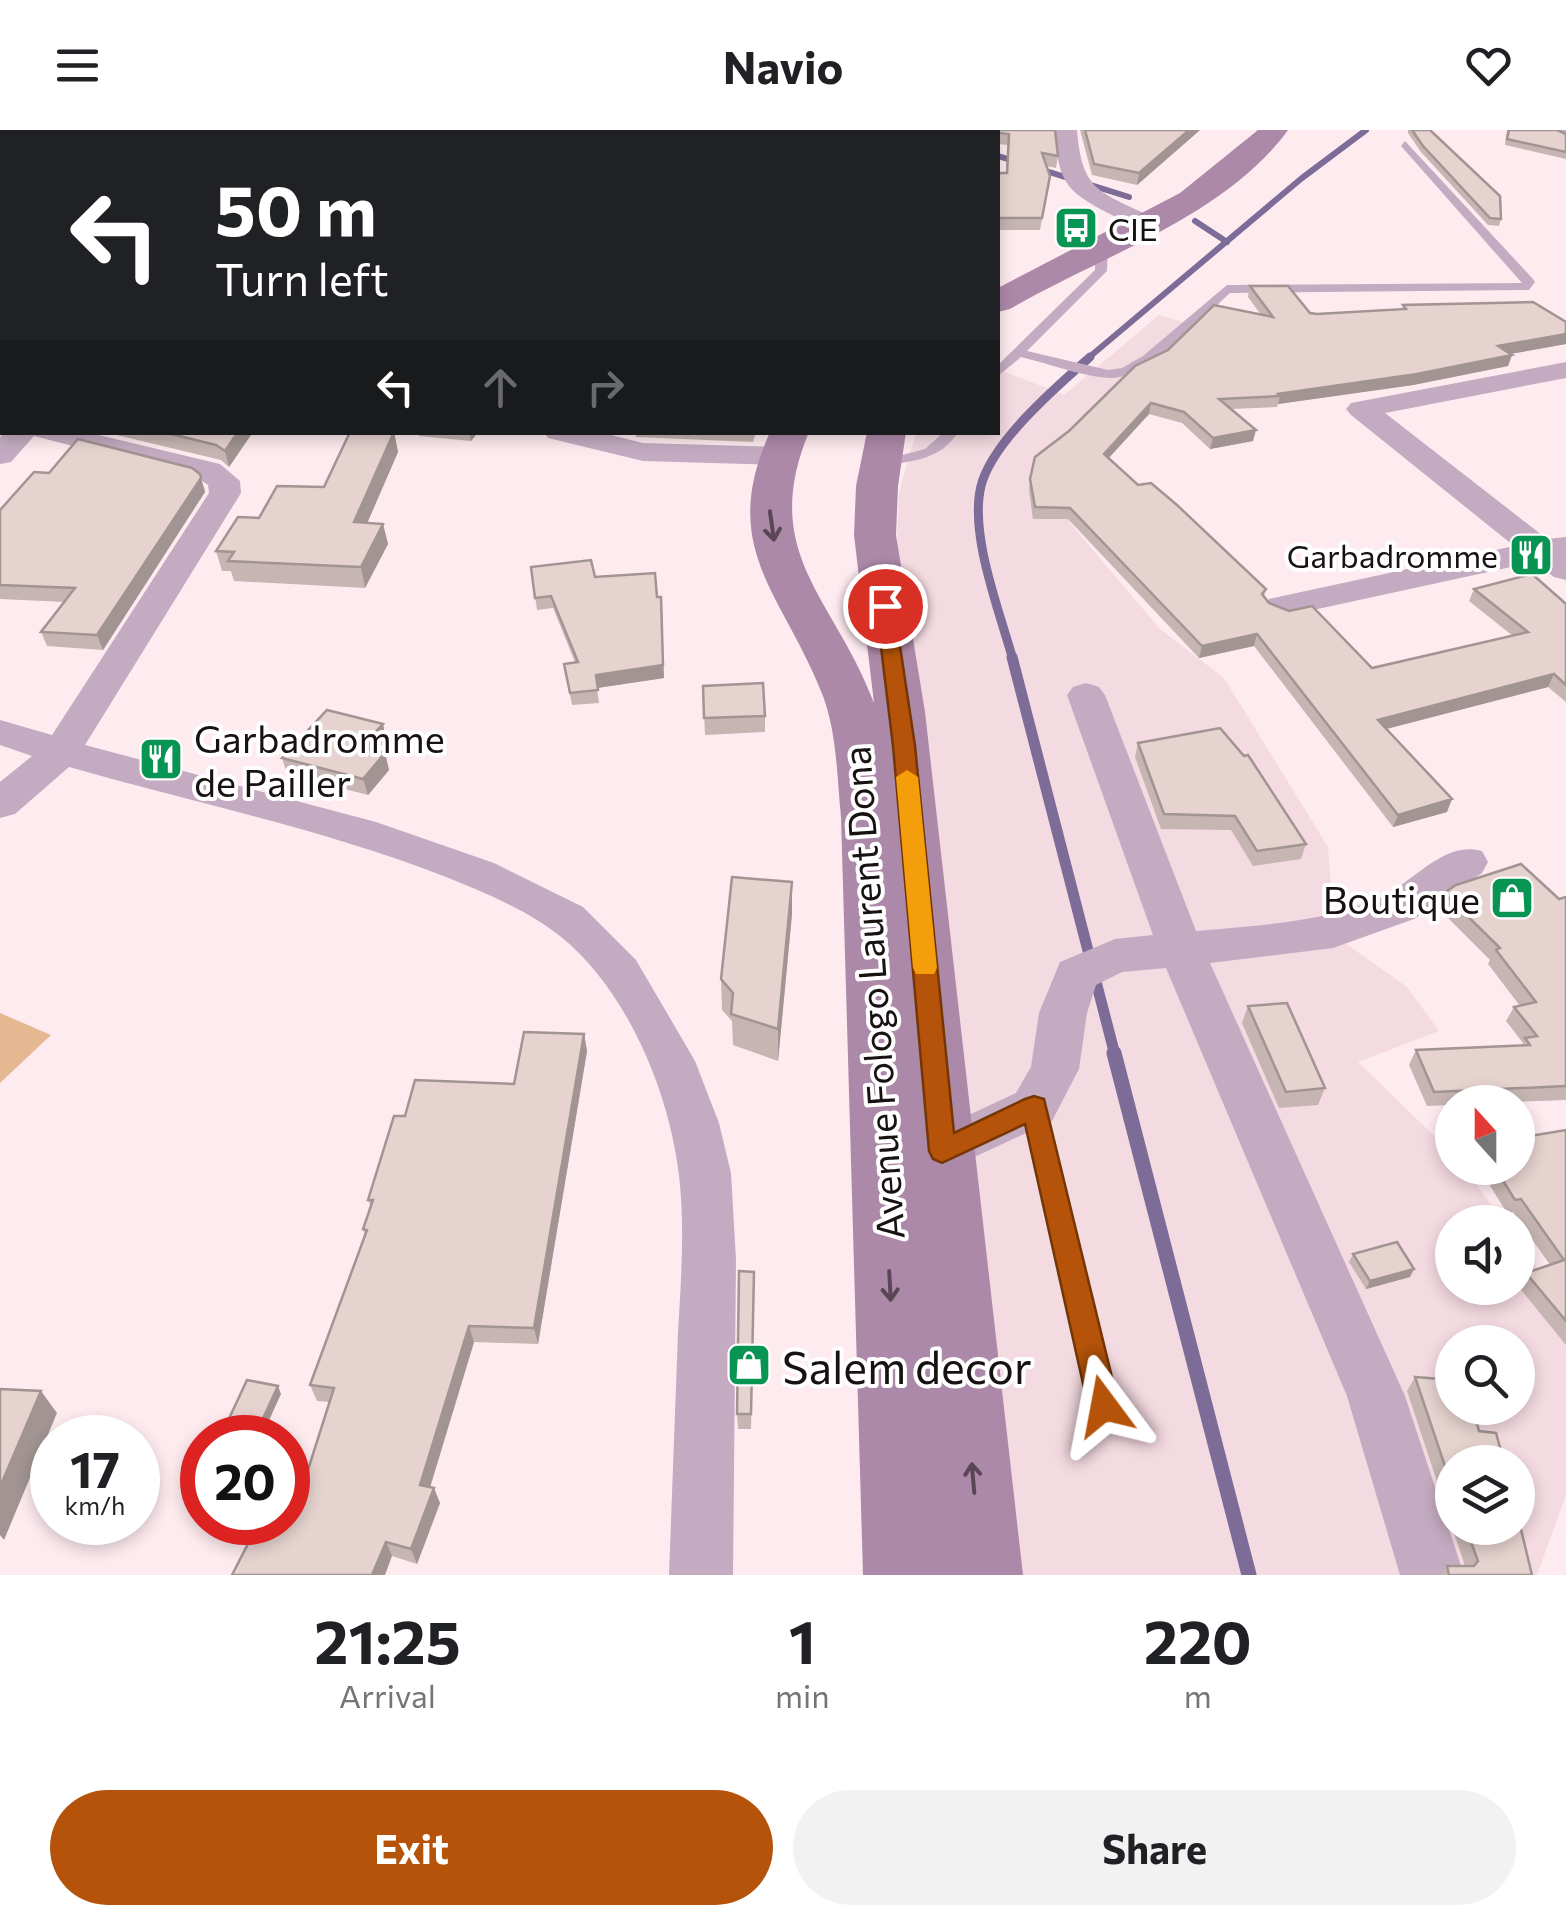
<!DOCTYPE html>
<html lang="en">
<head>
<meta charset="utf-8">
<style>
	body { margin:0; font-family:Commissioner,sans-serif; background:#f2f2f2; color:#202124; height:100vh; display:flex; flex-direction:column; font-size:38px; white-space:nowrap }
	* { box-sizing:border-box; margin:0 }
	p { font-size:32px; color:#757577 }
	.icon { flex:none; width:55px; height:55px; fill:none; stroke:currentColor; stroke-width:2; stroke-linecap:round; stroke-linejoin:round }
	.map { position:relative; height:1445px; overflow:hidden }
	.sheet { display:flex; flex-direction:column; background:#fff; flex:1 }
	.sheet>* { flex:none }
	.banner { position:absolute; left:0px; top:0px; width:1000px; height:305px; box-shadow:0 5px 15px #0003; background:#202124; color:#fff; overflow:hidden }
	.needle { width:65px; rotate:339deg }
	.buttons { position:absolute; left:1435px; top:955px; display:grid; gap:20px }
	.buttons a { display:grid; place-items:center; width:100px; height:100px; border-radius:50%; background:#fff; box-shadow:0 5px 15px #0003; font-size:50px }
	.speed { position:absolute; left:30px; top:1285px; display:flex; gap:20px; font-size:50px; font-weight:700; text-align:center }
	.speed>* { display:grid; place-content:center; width:130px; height:130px; border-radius:50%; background:#fff; box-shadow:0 5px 15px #0003; line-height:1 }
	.speed small { font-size:25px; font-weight:400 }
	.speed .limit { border:15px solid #d22; background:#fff; color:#111 }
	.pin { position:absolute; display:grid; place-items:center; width:85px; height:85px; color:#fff; margin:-42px; border:5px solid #fff; border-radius:50%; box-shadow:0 2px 10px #0007 }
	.me { position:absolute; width:110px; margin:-55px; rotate:347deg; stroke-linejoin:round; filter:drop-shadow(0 0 8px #0008) }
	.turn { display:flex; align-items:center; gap:35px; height:210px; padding:0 50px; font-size:45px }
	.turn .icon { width:130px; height:130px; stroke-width:2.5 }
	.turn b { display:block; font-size:70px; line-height:85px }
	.lanes { display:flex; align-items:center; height:95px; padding:0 50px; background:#0003; justify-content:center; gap:50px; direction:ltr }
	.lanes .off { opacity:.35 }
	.eta { display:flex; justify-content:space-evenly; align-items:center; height:170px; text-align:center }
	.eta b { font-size:60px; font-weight:700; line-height:70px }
	.cta { display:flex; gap:20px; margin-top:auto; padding:20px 50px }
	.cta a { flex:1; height:115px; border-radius:60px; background:#b45309; color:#fff; font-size:40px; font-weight:700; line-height:115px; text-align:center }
	.cta a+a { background:#f2f2f2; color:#202124 }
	header { display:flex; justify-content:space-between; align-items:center; height:130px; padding:0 50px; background:#fff; font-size:45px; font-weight:700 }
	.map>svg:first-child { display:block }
	.built { fill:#f4dae1; fill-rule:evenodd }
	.green { fill:#e5b892 }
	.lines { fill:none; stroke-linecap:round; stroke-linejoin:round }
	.stream-far3 { stroke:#7c6c97; stroke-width:6 }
	.stream-far2 { stroke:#7c6c97; stroke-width:9 }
	.stream-far1 { stroke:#7c6c97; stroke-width:11 }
	.stream { stroke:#7c6c97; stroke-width:15 }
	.lane { fill:#c4abc1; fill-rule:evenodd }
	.street { fill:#c4abc1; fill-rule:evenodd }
	.secondary { fill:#ad89a9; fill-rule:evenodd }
	.wall { fill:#c6b5b3 }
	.shaded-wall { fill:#a19492 }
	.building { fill:#e6d3d0; stroke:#a19492; stroke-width:2.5 }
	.oneway { stroke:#5a4756 }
	.route { fill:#b45309; stroke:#753606; stroke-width:2.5 }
	.slow { fill:#f59e0b }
	.labels { text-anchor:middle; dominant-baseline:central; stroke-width:8; stroke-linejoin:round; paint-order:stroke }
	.far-poi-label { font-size:32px; fill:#171112; stroke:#fefefe; text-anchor:start }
	.poi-label { font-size:38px; fill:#171112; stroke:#fefefe; text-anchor:start }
	.street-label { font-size:38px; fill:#171112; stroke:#fefefe }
	.near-poi-label { font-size:45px; fill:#171112; stroke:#fefefe; text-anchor:start }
</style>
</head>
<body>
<header><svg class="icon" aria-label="menu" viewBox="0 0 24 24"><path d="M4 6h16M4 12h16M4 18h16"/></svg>Navio<svg class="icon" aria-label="heart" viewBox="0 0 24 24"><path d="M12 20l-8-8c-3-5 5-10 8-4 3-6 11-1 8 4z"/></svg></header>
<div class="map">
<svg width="1566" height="1445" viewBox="0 0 1566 1445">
	<rect width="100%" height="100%" fill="#feebf0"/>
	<path class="built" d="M1159 185 1200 197 1175 264 1135 297 1064 338 1070 393 1160 499 1224 548 1328 717 1335 806 1407 857 1439 901 1358 932 1452 1023V1038H1464L1504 1092H1452V1158H1518V1111L1566 1179V1365L1537 1445H1006L897 406 899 362 916 303 998 302V239L1064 265ZM1452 1212H1518V1278H1452ZM1452 1332H1518V1398H1452Z"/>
	<path class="green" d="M0 883 51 905 0 953Z"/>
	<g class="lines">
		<g class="stream-far3">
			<path d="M998 26 1129 67"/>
			<path d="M1195 91 1227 112"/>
			<path d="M1087 229 1302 48 1366 0"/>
		</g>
		<path class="stream-far2" d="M1013 530C1000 482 969 405 981 356 992 312 1056 257 1090 227"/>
		<path class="stream-far1" d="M1012 527 1115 925"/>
		<path class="stream" d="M1114 923 1249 1445"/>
		<g class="lane">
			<path d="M1405 11 1533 149 1535 152 1529 160 1230 163C1201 189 1152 246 1112 248 1086 248 1047 233 1021 227L998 246V235L1095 140 1096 115 1102 112 1108 115 1107 141 1027 221 1108 240 1122 238 1143 226 1227 155 1522 153 1401 16Z"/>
			<path d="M944 302H958C941 330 912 331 882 336L875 332 925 319Z"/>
			<path d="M1034 967 1042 970 1046 977 1117 1276 1113 1285 1103 1289 1093 1285 1089 1276 1022 977 1026 970Z"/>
		</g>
		<g class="street">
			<path d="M1055 0H1077C1082 64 1102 62 1154 88L1158 93 1154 98C1140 102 1130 94 1118 88 1069 63 1058 57 1055 0Z"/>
			<path d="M1548 0H1566V9Z"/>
			<path d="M1566 232V248L1385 283 1547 409 1566 407V450L1554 447 1534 432 1281 487 1269 483 1263 476 1269 469 1514 416 1351 285 1346 279 1351 273Z"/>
			<rect x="0" y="251" width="2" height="18"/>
			<path d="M4 302H86L220 334 240 351 241 363 85 615 376 692 494 733 583 777 636 830 695 931 719 993 731 1043 736 1130 733 1445H669C672 1364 675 1284 678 1203 681 1151 685 1097 679 1045 669 961 627 860 560 806 526 779 485 763 446 747 323 699 195 673 69 637L15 684 0 688V652L32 626 0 615V590L52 605 209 363 208 355 198 348 34 306 11 332 0 334V307Z"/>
			<path d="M544 302H599L643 313 781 317 792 319 796 326 792 333 781 335 643 331 548 308Z"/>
			<path d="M1086 553 1099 557 1105 565 1196 801C1259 795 1321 793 1380 768 1413 753 1443 710 1482 721L1488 732 1482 743 1414 789 1333 818 1210 833 1405 1266 1464 1445H1400L1347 1266 1166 838 1122 842 1096 855 1087 883 1079 939 1052 991 942 1042 924 1036 916 1021 924 1006 1016 963 1031 937 1039 883 1060 832 1115 809 1153 805 1067 565 1073 557Z"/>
		</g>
		<g class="secondary">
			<path d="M1258 0H1288C1226 86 1099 127 1010 179L998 182V158L1180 63Z"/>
			<path d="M770 302H809C758 424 835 468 874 573L854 405 856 356 867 302H906L898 356 896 405 925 582 1023 1445H863L841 687C837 647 837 604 823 566 783 463 717 419 770 302Z"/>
		</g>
	</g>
	<g class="wall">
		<path d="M922 0H1055L1058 26 1056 38 1046 36 1048 57 1040 100H998V43H1006L1008 15 998 14V2H922Z"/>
		<path d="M1080 0H1200L1137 55 1092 45Z"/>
		<path d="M1408 0H1430L1501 89 1499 96 1488 95 1421 22 1408 3Z"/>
		<path d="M1507 0H1557L1566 4V29L1505 15Z"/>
		<path d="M1250 156 1310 183 1317 184 1402 179 1403 175 1566 192V214L1510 224 1512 225 1508 236 1413 255 1278 274 1277 277 1232 279 1253 311 1210 319 1182 293 1149 284 1109 328 1138 355 1266 459 1264 466 1269 473 1372 538 1513 506 1469 471 1474 459 1566 474V572L1548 557 1387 599 1447 682 1393 697 1254 516 1199 528 1068 389H1033L1029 361 1030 349 1261 185 1248 167Z"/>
		<path d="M104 302H253L229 337 221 330Z"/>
		<path d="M394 302 398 322 367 393 383 394 388 414 365 458 234 451 231 441H222L216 421 259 388 324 357Z"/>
		<path d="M419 302H478L471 311 419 306Z"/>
		<path d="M636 302H756L753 312 636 307Z"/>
		<path d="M204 357 205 362 103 520 47 516 41 502 65 472 0 469V380Z"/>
		<path d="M531 437 595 447 664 548 597 558 599 573 572 575 564 534 575 532 553 478 537 480Z"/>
		<path d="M703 556 765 586V602L705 605Z"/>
		<path d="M383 594 386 610 377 621 385 623 389 640 368 665 287 644 282 628Z"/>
		<path d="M1138 613 1244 626 1306 714 1301 729 1253 736 1231 700 1161 699 1135 627Z"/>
		<path d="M1444 763 1559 769 1566 767V970L1509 972H1452V975L1427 976 1409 935 1416 920 1521 916 1523 913 1506 891 1514 877 1520 876 1488 834 1490 830 1438 778Z"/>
		<path d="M792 784 778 931 733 915 732 891 722 880 721 849Z"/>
		<path d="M1248 876 1325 958 1318 975 1279 978 1242 893Z"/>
		<path d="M584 904 587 921 538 1214 474 1212 430 1358 440 1373 417 1434 392 1426 307 1343 329 1272 317 1271 310 1255 365 1105 363 1099 371 1077 368 1070 405 986 514 954Z"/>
		<path d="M1566 1000V1215L1518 1156 1526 1143 1550 1135 1513 1082 1507 1083 1479 1038H1518Z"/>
		<path d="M1353 1124 1410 1147 1366 1159 1349 1132Z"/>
		<path d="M754 1157 751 1299H738L737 1284Z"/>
		<path d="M1415 1247 1479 1301 1452 1332V1398H1518L1532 1445H1440L1447 1436H1465L1407 1261Z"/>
	</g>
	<g class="shaded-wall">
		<path d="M645 0H661L658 2H642Z"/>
		<path d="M1189 0H1200L1137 55 1139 43Z"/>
		<path d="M1566 204V214L1494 227 1498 216Z"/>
		<path d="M1512 225 1508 236 1413 255 1278 274 1280 266 1278 264Z"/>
		<path d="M1151 273 1149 284 1102 335 1104 324Z"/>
		<path d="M1256 300 1253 311 1210 319 1213 308Z"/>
		<path d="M238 302H253L229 337 225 321Z"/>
		<path d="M394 302 398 322 359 412 354 392Z"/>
		<path d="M471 302H478L471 311 470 304Z"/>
		<path d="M200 344 205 362 103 520 97 505Z"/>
		<path d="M383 394 388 414 365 458 361 437Z"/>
		<path d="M662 479 664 548 597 558 596 545Z"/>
		<path d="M1257 504 1254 516 1199 528 1202 516Z"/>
		<path d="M1554 544 1548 557 1374 602 1378 590Z"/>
		<path d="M383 594 386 610 365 634 361 617Z"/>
		<path d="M385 623 389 640 368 665 363 649Z"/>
		<path d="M1452 669 1447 682 1393 697 1398 685Z"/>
		<path d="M792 752V784L778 931V899Z"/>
		<path d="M584 904 587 921 538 1214 534 1198Z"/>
		<path d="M1414 1139 1410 1147 1366 1159 1370 1151Z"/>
		<path d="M469 1196 474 1212 426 1370 420 1355Z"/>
		<path d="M278 1256 281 1264 261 1308H254Z"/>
		<path d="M41 1261 57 1283 4 1410 0 1405V1357Z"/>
		<path d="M434 1358 440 1373 417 1434 411 1419Z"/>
		<path d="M386 1412 392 1426 385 1445H372Z"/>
	</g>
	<g class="building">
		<path d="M0 0H284L294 2H2V240L0 243Z"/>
		<path d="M355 0H441L450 2H349Z"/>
		<path d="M518 0H645L642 2H513Z"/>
		<path d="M973 0H1055L1058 26 1042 23 1050 46 1042 88H998V43H1007L1009 4Z"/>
		<path d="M1085 0H1189L1139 43 1094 34Z"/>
		<path d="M1412 0H1430L1500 66 1501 89 1490 88 1423 16Z"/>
		<path d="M1509 0H1557L1566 4V22L1507 9Z"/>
		<path d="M1250 156H1288L1310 183 1317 184 1406 179 1403 175 1533 172 1566 192V204L1498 216 1512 225 1417 244 1278 264 1280 266 1219 269 1256 300 1213 308 1184 282 1151 273 1104 324 1138 355 1151 353 1177 375 1266 459 1262 464 1269 473 1289 481 1312 476 1372 538 1528 502 1474 459 1532 444 1566 474V555L1554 544 1378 590 1452 669 1398 685 1257 504 1202 516 1070 378 1035 377 1030 349 1035 327 1069 301 1135 236 1168 220 1214 175 1273 187Z"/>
		<path d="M163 302H238L225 321 216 315Z"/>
		<path d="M350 302H394L354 392 383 394 361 437 228 431 234 422 216 421 238 387 259 388 277 356 324 357Z"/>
		<path d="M78 309 192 338 200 344 201 348 97 505 41 502 75 458 0 455V380L34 342 49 343Z"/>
		<path d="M591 430 595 447 655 443 657 467H661L663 535 596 545 598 560 570 563 564 534 578 532 551 466 535 468 531 437Z"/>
		<path d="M763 553 765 586 704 588 703 556Z"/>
		<path d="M327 580 383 594 361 617 385 623 363 649 282 628Z"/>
		<path d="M1220 598 1244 626 1248 625 1306 714 1257 721 1235 686 1164 684 1138 613Z"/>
		<path d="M1521 734 1559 769 1566 767V956L1434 962 1416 920 1530 915 1525 908 1537 906 1514 877 1536 872 1496 820 1500 818 1444 763 1456 755Z"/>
		<path d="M732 747 792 752 778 899 731 884 733 863 721 849Z"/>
		<path d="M1287 873 1325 958 1286 962 1248 876Z"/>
		<path d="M524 902 584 904 534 1198 469 1196 420 1355 434 1358 411 1419 386 1412 372 1445H232L259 1392H288V1340L307 1343 334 1258 310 1255 367 1100 363 1099 373 1070H368L394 986H405L415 950 514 954Z"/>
		<path d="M1566 1000V1191L1526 1143 1564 1130 1521 1069 1515 1070 1495 1038H1518V1008Z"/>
		<path d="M1397 1112 1414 1139 1370 1151 1353 1124Z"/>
		<path d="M739 1141 754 1142 751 1284H737Z"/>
		<path d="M1415 1247 1452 1250V1278H1473L1479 1301 1496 1303 1504 1332H1452V1357Z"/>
		<path d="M247 1250 278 1256 254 1308H220Z"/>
		<path d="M0 1259 41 1261 0 1357Z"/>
		<path d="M1518 1387 1532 1445H1449L1447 1436H1474L1478 1431 1466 1398H1518Z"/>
	</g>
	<defs><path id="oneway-shaft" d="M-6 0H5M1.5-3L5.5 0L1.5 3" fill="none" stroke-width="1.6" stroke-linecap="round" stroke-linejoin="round" transform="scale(2.5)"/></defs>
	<g class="oneway">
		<use href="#oneway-shaft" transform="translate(772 396) rotate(82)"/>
		<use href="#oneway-shaft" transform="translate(890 1156) rotate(87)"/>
		<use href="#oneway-shaft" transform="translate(973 1348) rotate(-95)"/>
	</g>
	<path class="route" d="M885 470 894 476 915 616 954 1003 1025 969 1034 966 1044 969 1119 1276 1115 1287 1104 1291 1092 1287 1088 1276 1025 994 942 1033 933 1029 929 1021 893 616 876 476Z"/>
	<path class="slow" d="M907 640 918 647 937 838 934 844H916L913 838 896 647Z"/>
	<defs>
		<symbol id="bus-square" viewBox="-11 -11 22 22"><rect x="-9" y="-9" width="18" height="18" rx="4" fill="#089453" stroke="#fefefe"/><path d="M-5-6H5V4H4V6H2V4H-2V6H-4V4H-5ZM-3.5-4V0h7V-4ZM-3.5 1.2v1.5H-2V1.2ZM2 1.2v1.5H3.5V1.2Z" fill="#fff"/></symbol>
		<symbol id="restaurant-square" viewBox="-11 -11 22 22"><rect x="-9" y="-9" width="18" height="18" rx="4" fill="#089453" stroke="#fefefe"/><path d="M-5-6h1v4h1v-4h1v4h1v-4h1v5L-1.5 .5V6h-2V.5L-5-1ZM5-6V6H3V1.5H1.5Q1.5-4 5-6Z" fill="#fff"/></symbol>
		<symbol id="shop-square" viewBox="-11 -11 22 22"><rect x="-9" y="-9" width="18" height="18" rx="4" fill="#089453" stroke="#fefefe"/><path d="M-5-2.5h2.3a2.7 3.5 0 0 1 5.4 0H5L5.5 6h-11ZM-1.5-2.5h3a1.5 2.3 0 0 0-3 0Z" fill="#fff"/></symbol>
	</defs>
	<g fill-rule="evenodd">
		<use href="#bus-square" x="1051" y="73" width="50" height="50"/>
		<use href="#restaurant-square" x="1506" y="400" width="50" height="50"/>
		<use href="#restaurant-square" x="136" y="604" width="50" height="50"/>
		<use href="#shop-square" x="1487" y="743" width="50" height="50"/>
		<use href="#shop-square" x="724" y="1210" width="50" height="50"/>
	</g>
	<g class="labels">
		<g class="far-poi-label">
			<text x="1108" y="98">CIE</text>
			<text x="1498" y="425" text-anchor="end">Garbadromme</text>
		</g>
		<g class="poi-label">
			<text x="194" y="607">Garbadromme<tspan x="194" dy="44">de Pailler</tspan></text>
			<text x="1480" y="768" text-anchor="end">Boutique</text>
		</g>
		<g class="street-label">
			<text transform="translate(872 863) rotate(-94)">Avenue Fologo Laurent Dona</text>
		</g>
		<g class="near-poi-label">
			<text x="782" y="1235">Salem decor</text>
		</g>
	</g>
</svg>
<div class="buttons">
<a><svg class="needle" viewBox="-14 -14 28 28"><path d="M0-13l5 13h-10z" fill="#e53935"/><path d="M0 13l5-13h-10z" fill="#757577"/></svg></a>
<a><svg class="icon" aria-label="sound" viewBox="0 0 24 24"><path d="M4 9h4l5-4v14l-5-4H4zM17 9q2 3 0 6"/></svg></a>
<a><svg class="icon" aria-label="search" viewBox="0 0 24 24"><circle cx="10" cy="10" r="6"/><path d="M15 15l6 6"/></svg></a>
<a><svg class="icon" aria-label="layers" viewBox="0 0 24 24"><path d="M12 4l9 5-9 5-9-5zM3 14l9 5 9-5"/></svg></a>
</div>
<div class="speed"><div>17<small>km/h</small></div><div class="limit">20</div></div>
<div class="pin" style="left:885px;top:476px;background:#d93025"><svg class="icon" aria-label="arrive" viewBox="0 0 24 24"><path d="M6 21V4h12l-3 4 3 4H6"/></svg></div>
<svg class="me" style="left:1104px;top:1276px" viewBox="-20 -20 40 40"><path d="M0-17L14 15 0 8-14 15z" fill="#b45309" stroke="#fff" stroke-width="4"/></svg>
<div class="banner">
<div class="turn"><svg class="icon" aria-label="left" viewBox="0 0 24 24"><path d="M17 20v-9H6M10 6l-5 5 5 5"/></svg><div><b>50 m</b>Turn left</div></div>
<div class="lanes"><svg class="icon" aria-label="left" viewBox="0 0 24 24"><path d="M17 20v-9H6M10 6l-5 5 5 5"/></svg><svg class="icon off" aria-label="ahead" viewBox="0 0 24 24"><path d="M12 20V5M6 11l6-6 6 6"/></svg><svg class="icon off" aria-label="right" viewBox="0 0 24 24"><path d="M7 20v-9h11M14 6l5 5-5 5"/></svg></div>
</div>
</div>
<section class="sheet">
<div class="eta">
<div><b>21:25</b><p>Arrival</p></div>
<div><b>1</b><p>min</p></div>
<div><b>220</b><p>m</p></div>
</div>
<div class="cta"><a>Exit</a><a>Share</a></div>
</section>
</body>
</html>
